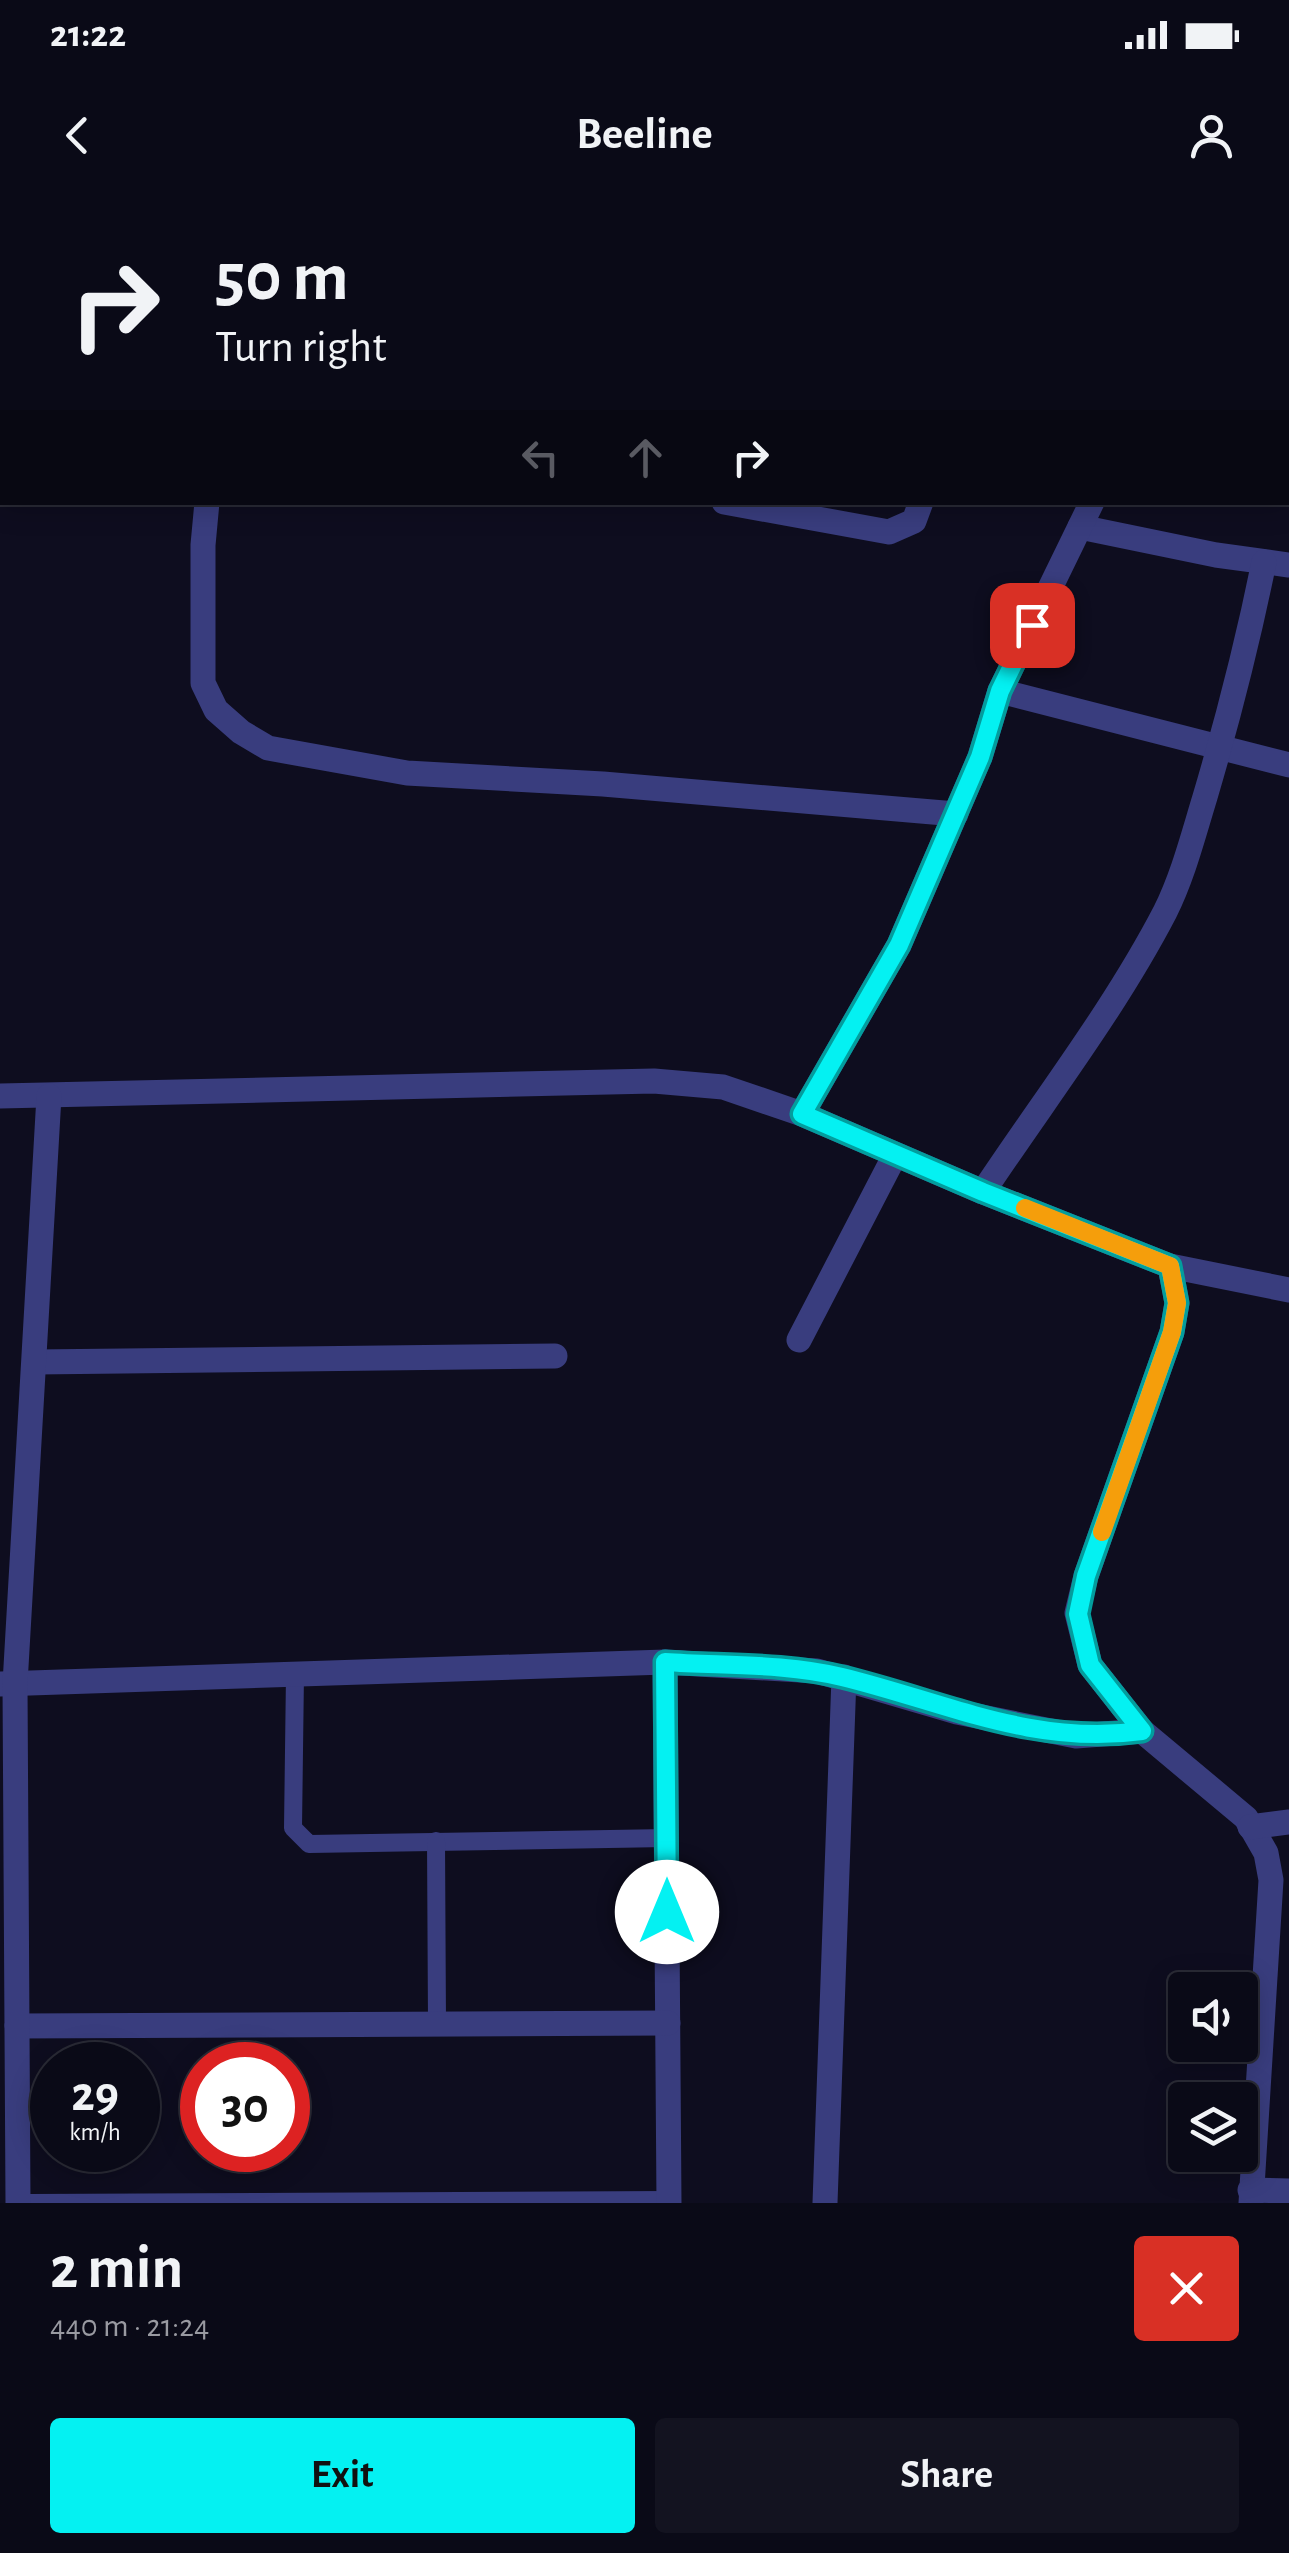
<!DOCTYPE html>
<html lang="en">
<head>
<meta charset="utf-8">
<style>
	body { margin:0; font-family:"Alegreya Sans",sans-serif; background:#131320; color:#f1f3f6; height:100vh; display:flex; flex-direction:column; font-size:38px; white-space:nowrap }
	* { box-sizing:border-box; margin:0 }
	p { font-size:32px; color:#999aa1 }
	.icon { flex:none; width:55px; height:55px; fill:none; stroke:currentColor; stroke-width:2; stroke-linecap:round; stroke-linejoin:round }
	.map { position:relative; height:2003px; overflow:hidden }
	.panel { display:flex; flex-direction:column; background:#0a0a17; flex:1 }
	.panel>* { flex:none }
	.hud { position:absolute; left:0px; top:0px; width:1290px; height:305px; box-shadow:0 5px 25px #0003,0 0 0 2px #2a2b36; background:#0a0a17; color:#f1f3f6; overflow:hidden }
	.tools { position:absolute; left:1168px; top:1772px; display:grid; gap:20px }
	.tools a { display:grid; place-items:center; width:90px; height:90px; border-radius:10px; background:#0a0a17; box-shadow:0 5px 25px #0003,0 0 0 2px #2a2b36; font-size:50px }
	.speed { position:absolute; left:30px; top:1842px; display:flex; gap:20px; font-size:50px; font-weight:700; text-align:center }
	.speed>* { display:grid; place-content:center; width:130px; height:130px; border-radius:50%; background:#0a0a17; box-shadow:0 5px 25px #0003,0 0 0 2px #2a2b36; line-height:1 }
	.speed small { font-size:25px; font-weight:400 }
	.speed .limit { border:15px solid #d22; background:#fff; color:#111 }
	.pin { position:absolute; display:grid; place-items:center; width:85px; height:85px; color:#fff; margin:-42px; border-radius:20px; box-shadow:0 5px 15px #0006 }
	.me { position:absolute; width:110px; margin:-55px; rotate:0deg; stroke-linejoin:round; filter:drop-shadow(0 0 8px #0008) }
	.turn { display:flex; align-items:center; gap:35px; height:210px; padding:0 50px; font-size:45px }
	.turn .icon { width:130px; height:130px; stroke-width:2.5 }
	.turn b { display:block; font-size:70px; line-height:85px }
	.lanes { display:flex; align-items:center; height:95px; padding:0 50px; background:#0003; justify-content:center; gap:50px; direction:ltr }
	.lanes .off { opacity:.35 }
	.round { display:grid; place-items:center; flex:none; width:105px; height:105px; border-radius:10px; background:#131320 }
	.summary { display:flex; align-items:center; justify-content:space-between; height:170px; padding:0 50px }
	h1 { font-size:60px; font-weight:600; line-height:75px }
	.button { display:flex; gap:20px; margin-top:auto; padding:20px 50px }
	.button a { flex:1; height:115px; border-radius:10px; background:#04f1f2; color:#111; font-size:40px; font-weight:600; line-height:115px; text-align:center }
	.button a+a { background:#131320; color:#f1f3f6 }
	.status { display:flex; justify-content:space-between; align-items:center; height:70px; padding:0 50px; background:#0a0a17; direction:ltr }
	.status svg { height:28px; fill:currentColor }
	header { display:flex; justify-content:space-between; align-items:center; height:130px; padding:0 50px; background:#0a0a17; font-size:45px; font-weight:600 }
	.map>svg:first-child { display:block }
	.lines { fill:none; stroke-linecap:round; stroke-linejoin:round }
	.stream { stroke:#0d2743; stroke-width:10 }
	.service { stroke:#393d7e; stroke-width:18 }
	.minor { stroke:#393d7e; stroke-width:25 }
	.route-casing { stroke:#039d9d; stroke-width:25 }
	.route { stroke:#04f1f2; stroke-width:18 }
	.slow { stroke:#f59e0b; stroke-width:18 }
</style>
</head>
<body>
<div class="status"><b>21:22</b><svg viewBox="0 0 49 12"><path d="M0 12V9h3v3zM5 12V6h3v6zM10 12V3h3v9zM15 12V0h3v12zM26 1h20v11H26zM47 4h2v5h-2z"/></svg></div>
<header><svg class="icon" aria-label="back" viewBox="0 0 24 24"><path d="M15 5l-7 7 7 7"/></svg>Beeline<svg class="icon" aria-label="person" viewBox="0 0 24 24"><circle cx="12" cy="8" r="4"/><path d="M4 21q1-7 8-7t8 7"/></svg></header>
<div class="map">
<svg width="1289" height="2003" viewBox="0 0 1289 2003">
	<rect width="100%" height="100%" fill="#0e0d1f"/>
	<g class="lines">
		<g class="stream">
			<path d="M980 0 993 2"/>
			<path d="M1288 60 1289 61"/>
		</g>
		<g class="service">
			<path d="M54 0 67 2"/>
			<path d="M295 1474 293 1628 309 1644 667 1638"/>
			<path d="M436 1641 437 1824"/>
			<path d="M29 2003 669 2000"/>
		</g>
		<g class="minor">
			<path d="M258 0 272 2"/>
			<path d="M0 162 2 163"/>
			<path d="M1288 176H1289"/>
			<path d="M207 302 203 345V483L216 510 241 532 268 548 407 573 603 584 956 614"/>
			<path d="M724 302 889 332 914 321 921 302"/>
			<path d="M1080 327 1216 355 1289 365"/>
			<path d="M1000 491 1289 565"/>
			<path d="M0 896 654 881 723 887 802 914 983 992 1170 1066 1177 1103 1172 1132 1086 1376 1077 1413 1090 1465 1142 1531 1246 1618 1266 1653 1271 1680 1251 2003"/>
			<path d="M802 914 899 745 980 557 1000 491 1092 302"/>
			<path d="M983 992C1044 900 1114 810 1165 712 1183 676 1193 636 1205 597 1228 519 1248 441 1264 362"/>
			<path d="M1170 1066 1289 1090"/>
			<path d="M799 1140 895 955"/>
			<path d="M35 1162 555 1156"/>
			<path d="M665 1462 669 2003"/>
			<path d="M0 1484 665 1462 817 1471 957 1512 1076 1536 1142 1531"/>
			<path d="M1250 1627 1289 1622"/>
			<path d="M17 1826 668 1823"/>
			<path d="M1250 1990 1289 1991"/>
			<path d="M18 2003 15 1484 49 896"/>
			<path d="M825 2003 844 1477"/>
		</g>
	</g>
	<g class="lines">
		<defs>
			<path id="route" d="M667 1712 665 1462C723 1466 785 1463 842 1477 945 1502 1032 1546 1142 1531L1090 1465 1078 1414 1086 1376 1172 1132 1177 1103 1170 1066 983 992 802 914 899 745 980 557 1000 491 1032 425"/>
		</defs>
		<use href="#route" class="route-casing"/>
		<use href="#route" class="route"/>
		<path class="slow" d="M1025 1008 1170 1066 1177 1103 1172 1132 1102 1332"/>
	</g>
</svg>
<div class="tools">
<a><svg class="icon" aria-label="sound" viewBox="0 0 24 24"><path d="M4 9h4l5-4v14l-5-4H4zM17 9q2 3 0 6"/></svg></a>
<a><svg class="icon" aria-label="layers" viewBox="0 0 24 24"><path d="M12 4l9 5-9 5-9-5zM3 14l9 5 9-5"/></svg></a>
</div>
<div class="speed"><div>29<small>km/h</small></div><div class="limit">30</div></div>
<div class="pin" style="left:1032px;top:425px;background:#d93025"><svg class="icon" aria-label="arrive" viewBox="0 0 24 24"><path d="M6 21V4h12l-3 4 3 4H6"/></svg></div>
<svg class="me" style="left:667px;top:1712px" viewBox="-20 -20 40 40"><circle r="19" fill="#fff"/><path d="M0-13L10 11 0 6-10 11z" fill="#04f1f2"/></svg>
<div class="hud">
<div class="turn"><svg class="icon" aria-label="right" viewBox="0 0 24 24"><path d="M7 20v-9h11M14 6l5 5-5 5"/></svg><div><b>50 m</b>Turn right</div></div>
<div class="lanes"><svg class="icon off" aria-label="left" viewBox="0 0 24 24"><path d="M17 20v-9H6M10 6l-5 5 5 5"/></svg><svg class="icon off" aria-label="ahead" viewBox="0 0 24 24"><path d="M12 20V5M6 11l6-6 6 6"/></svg><svg class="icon" aria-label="right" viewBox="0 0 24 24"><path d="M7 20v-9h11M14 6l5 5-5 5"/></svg></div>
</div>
</div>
<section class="panel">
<div class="summary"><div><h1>2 min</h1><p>440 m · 21:24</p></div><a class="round" style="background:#d93025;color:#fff"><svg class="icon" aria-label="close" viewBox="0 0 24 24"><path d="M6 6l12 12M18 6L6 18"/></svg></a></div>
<div class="button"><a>Exit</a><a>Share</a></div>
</section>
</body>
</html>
